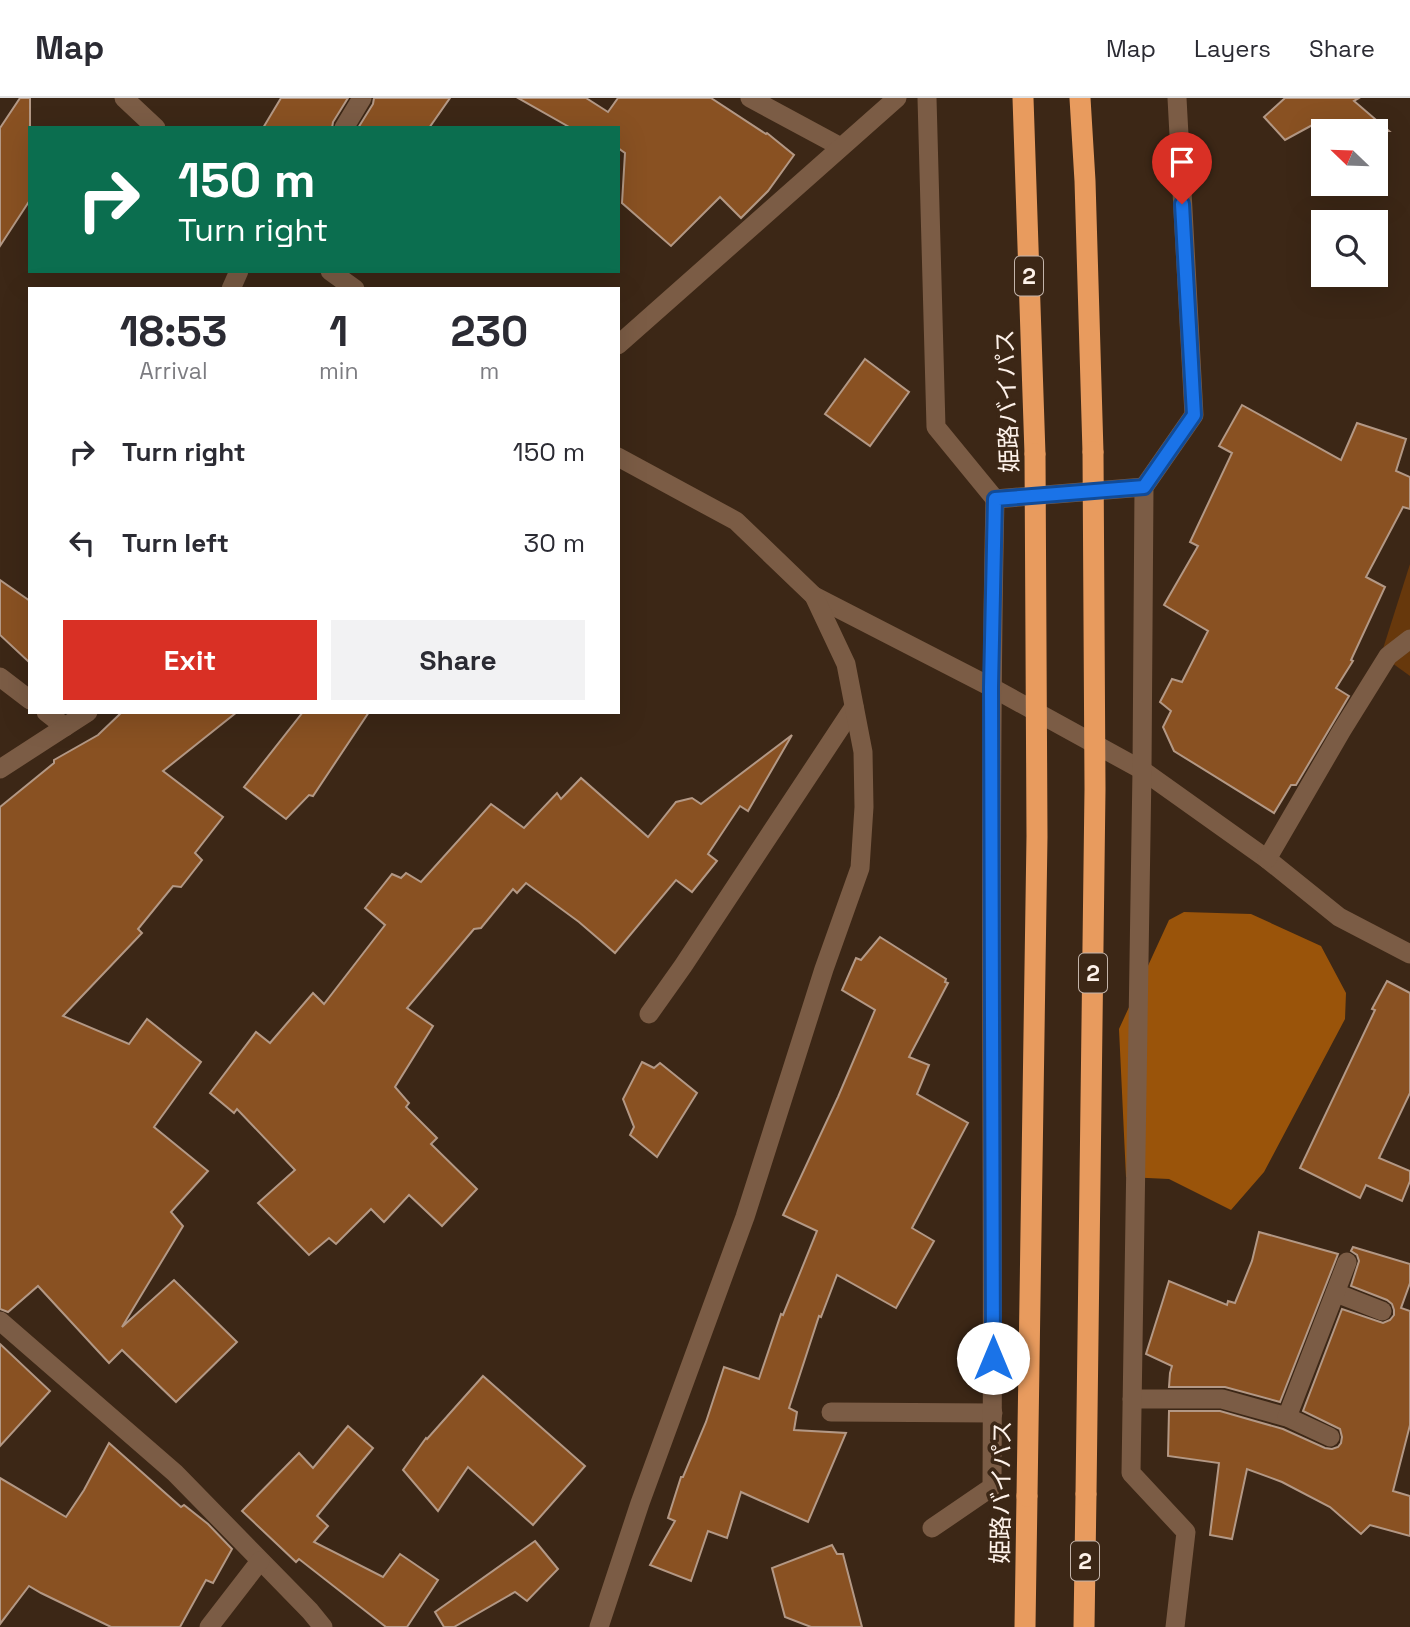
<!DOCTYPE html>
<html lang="en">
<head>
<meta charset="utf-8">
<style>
	body { margin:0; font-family:"Space Grotesk","Noto Sans JP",sans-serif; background:#f2f2f3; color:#2b2b33; height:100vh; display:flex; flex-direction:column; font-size:26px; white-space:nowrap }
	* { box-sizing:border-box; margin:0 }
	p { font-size:23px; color:#7c7c81 }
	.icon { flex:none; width:38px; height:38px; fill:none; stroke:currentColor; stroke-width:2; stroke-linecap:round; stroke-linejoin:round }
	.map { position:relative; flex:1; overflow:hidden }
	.sheet { position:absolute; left:28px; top:189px; width:592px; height:427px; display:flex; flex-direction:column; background:#fff; border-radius:0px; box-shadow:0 7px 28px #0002 }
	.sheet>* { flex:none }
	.top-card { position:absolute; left:28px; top:28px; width:592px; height:147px; border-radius:0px; box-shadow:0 7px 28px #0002; background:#0b6e4f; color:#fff; overflow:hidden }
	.needle { width:46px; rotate:293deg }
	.tools { position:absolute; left:1311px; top:21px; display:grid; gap:14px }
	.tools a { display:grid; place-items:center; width:77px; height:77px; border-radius:0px; background:#fff; box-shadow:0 7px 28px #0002; font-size:35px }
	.pin { position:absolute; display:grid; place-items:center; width:60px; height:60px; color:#fff; margin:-72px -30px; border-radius:50% 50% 50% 0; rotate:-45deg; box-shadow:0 0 7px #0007 }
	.pin .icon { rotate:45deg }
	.me { position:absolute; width:77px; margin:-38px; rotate:0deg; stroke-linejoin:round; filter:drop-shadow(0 0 5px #0008) }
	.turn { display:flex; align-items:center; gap:24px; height:147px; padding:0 35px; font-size:32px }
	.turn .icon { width:91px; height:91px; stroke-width:2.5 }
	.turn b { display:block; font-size:49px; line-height:60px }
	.eta { display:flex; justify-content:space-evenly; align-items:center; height:119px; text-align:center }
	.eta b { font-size:42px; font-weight:800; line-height:49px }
	.primary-button { display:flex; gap:14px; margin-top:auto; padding:14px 35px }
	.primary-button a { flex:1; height:80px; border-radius:0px; background:#d93025; color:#fff; font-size:28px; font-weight:800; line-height:80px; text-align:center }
	.primary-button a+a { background:#f2f2f3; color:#2b2b33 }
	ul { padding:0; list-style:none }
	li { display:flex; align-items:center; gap:21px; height:91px; padding:0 35px }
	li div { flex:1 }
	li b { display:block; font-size:26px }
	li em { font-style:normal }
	header { display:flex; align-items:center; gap:42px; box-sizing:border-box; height:98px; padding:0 35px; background:#fff; border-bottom:2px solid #e1e1e2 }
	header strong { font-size:33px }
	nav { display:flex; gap:38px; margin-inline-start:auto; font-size:24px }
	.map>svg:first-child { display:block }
	.green { fill:#67380c }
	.water { fill:#9a540a }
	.building { fill:#895122; stroke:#b39885; stroke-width:2 }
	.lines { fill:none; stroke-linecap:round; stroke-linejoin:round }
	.minor { stroke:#7b5c45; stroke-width:19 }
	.tertiary { stroke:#7b5c45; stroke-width:19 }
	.motorway { stroke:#e89b5e; stroke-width:21 }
	.motorway-bridge { stroke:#e89b5e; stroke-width:21 }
	.route-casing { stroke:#114b97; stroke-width:18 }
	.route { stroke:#1a73e8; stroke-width:12 }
	.labels { text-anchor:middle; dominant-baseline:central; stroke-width:7; stroke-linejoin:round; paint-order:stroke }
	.shield { fill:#3c2716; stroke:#c3b4aa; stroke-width:2 }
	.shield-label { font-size:23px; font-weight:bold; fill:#fdf1e9 }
	.street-label { font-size:24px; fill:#fdf1e9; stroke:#3c2716 }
</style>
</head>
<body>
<header>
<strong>Map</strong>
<nav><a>Map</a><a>Layers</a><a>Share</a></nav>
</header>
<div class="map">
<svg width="1410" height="1529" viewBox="0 0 1410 1529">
	<rect width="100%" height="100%" fill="#3c2716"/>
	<path class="green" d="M1410 466V578L1381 557Z"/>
	<path class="water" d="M1184 814 1251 816 1321 848 1346 895 1345 921 1264 1074 1231 1112 1169 1081 1126 1079 1119 931 1169 822Z"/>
	<g class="building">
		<path d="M20 0H30V102L0 148V30Z"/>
		<path d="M281 0H348L333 24 332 30H263Z"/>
		<path d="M374 0H450L429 30H358L373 6Z"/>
		<path d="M518 0H586L608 14 618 0H711L766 36 767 35 794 57 768 93 741 120 720 99 671 148 622 105 625 55 618 50V30H571Z"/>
		<path d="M1285 0H1359L1354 3 1389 33H1326L1316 25 1285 42 1264 19Z"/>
		<path d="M865 261 909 294 870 348 825 316Z"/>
		<path d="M1242 307 1341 362 1357 325 1406 341 1396 373 1410 379V411L1403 409 1366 479 1385 489 1351 562 1353 563 1336 590 1349 598 1296 687H1291L1274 715 1174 653 1163 629 1171 613 1160 604 1172 581 1182 584 1208 533 1164 507 1198 448 1190 444 1232 355 1219 348Z"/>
		<path d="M0 482 30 503V565L0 537Z"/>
		<path d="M122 614H237L163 673 223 719 195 755 202 762 181 789 173 788 138 831 142 835 63 918 129 946 147 921 201 964 154 1029 208 1073 171 1114 183 1128 122 1229 174 1182 237 1244 176 1304 122 1252 109 1265 38 1188 8 1214 0 1211V709L54 665V662L98 637Z"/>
		<path d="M303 614H369L313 698 309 697 286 721 244 689Z"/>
		<path d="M792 637 748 713 740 708 708 756 717 763 692 794 676 782 615 855 579 824 526 785 517 795 513 791 481 830 474 831 407 910 433 928 395 989 409 1005 406 1009 437 1040 431 1046 477 1091 442 1128 409 1097 384 1124 371 1111 336 1146 329 1140 309 1157 258 1105 295 1072 237 1011 234 1015 210 995 256 934 270 945 313 895 324 906 385 827 365 810 392 776 401 780 406 775 421 784 491 706 524 730 557 695 561 701 581 680 648 739 676 704 692 700 701 706Z"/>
		<path d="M880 839 946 881 945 884 948 885 909 959 929 967 917 996 968 1025 912 1130 934 1143 896 1210 837 1177 821 1219 819 1218 789 1310 797 1314 794 1332 846 1335 808 1424 741 1394 727 1440 708 1433 691 1483 650 1467 675 1423 668 1420 681 1379H683L706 1324 724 1269 759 1281 781 1216 783 1217 817 1133 783 1117 838 999 875 912 842 892 856 860 861 862Z"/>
		<path d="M1387 883 1410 895V995L1379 1060 1410 1073V1083L1402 1103 1366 1087 1360 1100 1300 1070 1375 912 1372 911Z"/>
		<path d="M642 964 654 970 660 965 697 995 657 1059 630 1037 634 1029 623 1001Z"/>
		<path d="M1259 1134 1338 1156 1280 1304 1225 1289H1169L1170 1275 1172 1268 1146 1256 1169 1183 1227 1207 1228 1203 1235 1205 1252 1163Z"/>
		<path d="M1353 1149 1410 1166V1185L1401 1210 1410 1213V1327L1393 1393 1410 1398V1438L1370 1427 1361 1436 1330 1409 1282 1384 1247 1371 1232 1441 1210 1437 1219 1365 1168 1358 1169 1313H1220L1283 1331 1325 1350 1332 1351 1338 1349 1341 1345 1342 1339 1340 1331 1303 1313 1342 1211 1383 1225 1390 1222 1394 1217V1212L1392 1206 1387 1202 1351 1188 1359 1163 1357 1157 1351 1153Z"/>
		<path d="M0 1246 50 1293 0 1348Z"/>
		<path d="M483 1278 585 1368 533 1427 468 1369 438 1413 403 1372 426 1340 427 1341Z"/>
		<path d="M348 1328 373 1350 317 1418 328 1428 314 1444 383 1479 400 1456 438 1482 407 1529H386L299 1461 296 1464 242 1413 299 1355 313 1370Z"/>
		<path d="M109 1345 181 1409 184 1407 208 1426 232 1451 213 1485 206 1482 180 1529H111L41 1495 29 1488 0 1526V1380L66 1419 84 1392Z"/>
		<path d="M535 1443 558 1471 527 1503 515 1494 454 1529H444L435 1514Z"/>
		<path d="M832 1447 837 1456H843L862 1529H811L785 1519 772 1470Z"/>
	</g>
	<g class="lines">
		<g class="minor">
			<path d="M750 0 841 49"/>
			<path d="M927 0 936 329 995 401 1144 389"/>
			<path d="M344 30 362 0"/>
			<path d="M231 191 239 173"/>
			<path d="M618 247 897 0"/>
			<path d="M814 498 991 589 1142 672 1267 761 1339 819 1410 856"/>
			<path d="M0 579 30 602"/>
			<path d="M46 614 65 629"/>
			<path d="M0 671 88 614"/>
			<path d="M1267 761 1342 632 1388 558 1410 541"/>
			<path d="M649 916 683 868 854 609"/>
			<path d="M1336 1195 1382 1213"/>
			<path d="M0 1223 175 1375 310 1513 323 1529"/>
			<path d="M1132 1301H1222L1287 1319 1330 1339"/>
			<path d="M831 1314 993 1315"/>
			<path d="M1287 1319 1347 1164"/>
			<path d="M932 1430 992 1389C994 1060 988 731 995 401"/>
			<path d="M209 1529 260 1463"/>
			<path d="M1175 1529 1186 1434 1131 1375 1142 672 1144 389 1194 317 1177 0"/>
		</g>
		<g class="tertiary">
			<path d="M124 0 156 30"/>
			<path d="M330 173 355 191"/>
			<path d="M599 1529 640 1405 745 1119 824 871 860 770 864 709 863 654 846 566 814 498 736 423 618 359"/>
		</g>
		<g class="motorway">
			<path d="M1023 0 1035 356"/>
			<path d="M1080 0 1085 83 1093 354"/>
			<path d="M1025 1529 1027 1398"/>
			<path d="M1084 1529 1086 1396"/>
		</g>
		<g class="motorway-bridge">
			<path d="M1086 1396 1095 691 1093 354"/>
			<path d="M1027 1398 1037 738 1035 356"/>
		</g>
	</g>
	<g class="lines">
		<defs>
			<path id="route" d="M993 1260 991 589 995 401 1144 389 1194 317 1182 106"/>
		</defs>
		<use href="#route" class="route-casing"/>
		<use href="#route" class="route"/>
	</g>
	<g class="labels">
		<g class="shield">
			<rect x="1015" y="158.5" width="28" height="39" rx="5"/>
			<rect x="1079" y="855.5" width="28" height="39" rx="5"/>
			<rect x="1071" y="1443.5" width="28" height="39" rx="5"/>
		</g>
		<g class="shield-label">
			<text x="1029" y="178">2</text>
			<text x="1093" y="875">2</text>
			<text x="1085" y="1463">2</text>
		</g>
		<g class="street-label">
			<text transform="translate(1007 303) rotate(-92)">姫路バイパス</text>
			<text transform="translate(1001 1394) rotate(-89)">姫路バイパス</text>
		</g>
	</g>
</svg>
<div class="tools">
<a><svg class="needle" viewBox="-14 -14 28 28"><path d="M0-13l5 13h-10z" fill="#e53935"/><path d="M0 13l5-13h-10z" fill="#7c7c81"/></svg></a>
<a><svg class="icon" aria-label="search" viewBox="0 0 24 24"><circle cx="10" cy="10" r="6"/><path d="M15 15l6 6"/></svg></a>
</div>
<div class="pin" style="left:1182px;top:106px;background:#d93025"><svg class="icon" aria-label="arrive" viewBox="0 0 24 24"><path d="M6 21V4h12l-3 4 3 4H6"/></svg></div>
<svg class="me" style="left:993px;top:1260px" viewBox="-20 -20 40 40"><circle r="19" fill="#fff"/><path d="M0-13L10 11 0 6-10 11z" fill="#1a73e8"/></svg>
<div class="top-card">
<div class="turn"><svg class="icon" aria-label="right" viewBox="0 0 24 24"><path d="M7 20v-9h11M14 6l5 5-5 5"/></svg><div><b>150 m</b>Turn right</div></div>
</div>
<section class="sheet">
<div class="eta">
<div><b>18:53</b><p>Arrival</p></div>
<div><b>1</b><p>min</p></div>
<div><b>230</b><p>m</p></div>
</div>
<ul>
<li><svg class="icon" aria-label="right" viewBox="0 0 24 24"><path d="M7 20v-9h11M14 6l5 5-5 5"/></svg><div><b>Turn right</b></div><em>150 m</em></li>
<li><svg class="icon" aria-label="left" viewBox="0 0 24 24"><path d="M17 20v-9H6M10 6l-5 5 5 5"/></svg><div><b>Turn left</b></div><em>30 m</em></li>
</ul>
<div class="primary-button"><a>Exit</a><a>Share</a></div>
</section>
</div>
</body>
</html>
